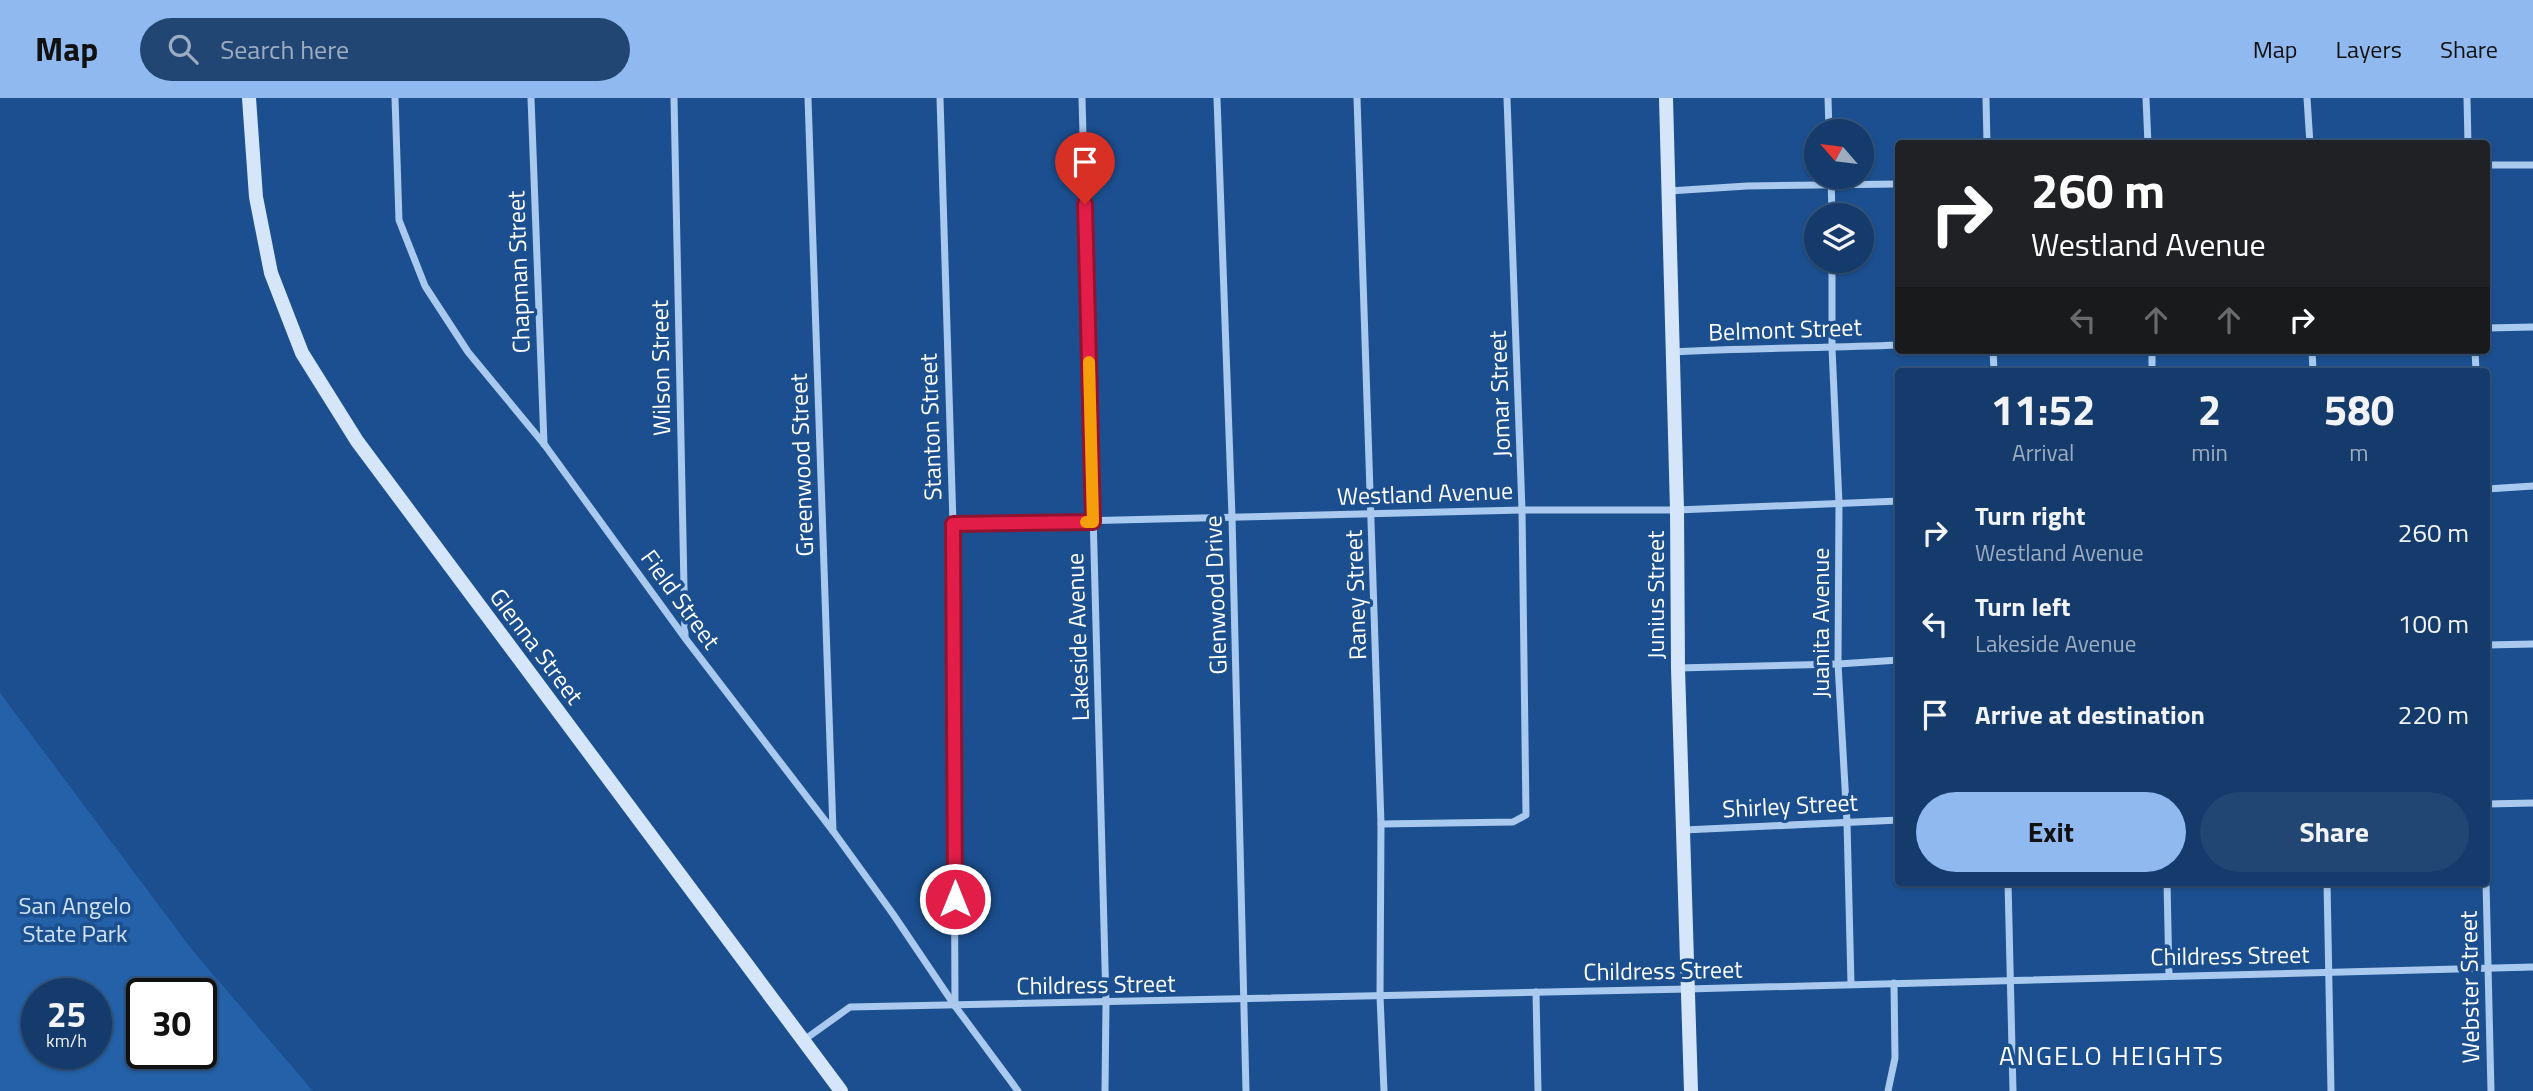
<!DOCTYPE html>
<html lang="en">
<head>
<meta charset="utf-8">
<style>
	body { margin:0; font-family:"Titillium Web",sans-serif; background:#214673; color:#f1f3f6; height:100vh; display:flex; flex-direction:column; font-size:26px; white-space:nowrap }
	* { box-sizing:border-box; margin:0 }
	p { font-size:23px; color:#9dadc1 }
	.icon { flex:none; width:38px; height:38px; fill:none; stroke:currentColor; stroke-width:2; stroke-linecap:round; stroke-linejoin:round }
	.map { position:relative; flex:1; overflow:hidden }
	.panel { position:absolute; left:1895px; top:270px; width:595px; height:518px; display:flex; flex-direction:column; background:#143b6b; border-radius:7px; box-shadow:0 2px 5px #0004,0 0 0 2px #33557e }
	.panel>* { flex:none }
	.banner { position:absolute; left:1895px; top:42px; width:595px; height:214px; border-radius:7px; box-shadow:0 2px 5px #0004,0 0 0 2px #33557e; background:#202124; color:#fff; overflow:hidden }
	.needle { width:46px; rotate:298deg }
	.tools { position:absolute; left:1804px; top:21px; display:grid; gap:14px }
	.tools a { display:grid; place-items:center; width:70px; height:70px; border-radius:50%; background:#143b6b; box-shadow:0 2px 5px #0004,0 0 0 2px #33557e; font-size:35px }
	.speed { position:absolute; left:21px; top:880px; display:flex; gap:14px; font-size:35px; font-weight:700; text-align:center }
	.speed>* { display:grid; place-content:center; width:91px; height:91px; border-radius:50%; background:#143b6b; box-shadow:0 2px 5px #0004,0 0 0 2px #33557e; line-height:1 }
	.speed small { font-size:18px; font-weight:400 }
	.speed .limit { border:4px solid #111; border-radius:10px; background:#fff; color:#111 }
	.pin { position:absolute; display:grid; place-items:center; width:60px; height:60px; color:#fff; margin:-72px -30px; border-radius:50% 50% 50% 0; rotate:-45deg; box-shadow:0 0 7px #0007 }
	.pin .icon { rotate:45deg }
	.me { position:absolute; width:77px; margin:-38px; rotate:0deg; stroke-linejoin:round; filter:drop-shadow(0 0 5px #0008) }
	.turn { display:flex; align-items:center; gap:24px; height:147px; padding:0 21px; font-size:32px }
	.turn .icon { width:91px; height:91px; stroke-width:2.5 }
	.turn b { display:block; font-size:49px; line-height:60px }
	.lanes { display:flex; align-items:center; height:66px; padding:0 21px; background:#0003; justify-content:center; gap:35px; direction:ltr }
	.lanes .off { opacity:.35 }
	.eta { display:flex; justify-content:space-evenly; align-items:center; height:119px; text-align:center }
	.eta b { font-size:42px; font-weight:700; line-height:49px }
	.cta { display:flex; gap:14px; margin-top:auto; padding:14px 21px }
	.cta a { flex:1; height:80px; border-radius:42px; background:#90b9f0; color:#111; font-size:28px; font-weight:700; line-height:80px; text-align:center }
	.cta a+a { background:#214673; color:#f1f3f6 }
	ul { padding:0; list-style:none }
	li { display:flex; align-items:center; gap:21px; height:91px; padding:0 21px }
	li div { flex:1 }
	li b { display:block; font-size:26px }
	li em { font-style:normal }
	header { display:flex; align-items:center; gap:42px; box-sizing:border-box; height:98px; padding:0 35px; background:#90b9f0; color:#111 }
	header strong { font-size:33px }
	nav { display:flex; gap:38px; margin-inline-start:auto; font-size:24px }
	.search { width:490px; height:63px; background:#214673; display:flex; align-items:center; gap:18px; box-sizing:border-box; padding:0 24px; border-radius:38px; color:#9dadc1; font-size:26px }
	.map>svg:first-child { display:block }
	.green { fill:#2461a8; fill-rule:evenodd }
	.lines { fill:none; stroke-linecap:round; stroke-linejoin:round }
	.street { stroke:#a9c9ee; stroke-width:7 }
	.secondary { stroke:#d6e6fa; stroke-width:14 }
	.route-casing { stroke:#92132f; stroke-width:18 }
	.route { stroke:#e11d48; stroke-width:12 }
	.slow { stroke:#f59e0b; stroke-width:12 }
	.labels { text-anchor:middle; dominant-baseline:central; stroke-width:7; stroke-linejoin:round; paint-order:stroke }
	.street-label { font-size:24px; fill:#fff; stroke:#1b4f8f }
	.park-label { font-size:24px; fill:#cfe3fa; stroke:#1b4f8f }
	.neighbourhood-label { font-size:26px; letter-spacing:2px; fill:#fff; stroke:#1b4f8f }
</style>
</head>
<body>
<header>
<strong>Map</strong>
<div class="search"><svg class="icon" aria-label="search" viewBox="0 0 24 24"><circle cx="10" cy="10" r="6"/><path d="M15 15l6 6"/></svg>Search here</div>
<nav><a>Map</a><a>Layers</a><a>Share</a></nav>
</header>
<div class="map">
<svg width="2533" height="993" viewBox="0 0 2533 993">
	<rect width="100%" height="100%" fill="#1b4f8f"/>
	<path class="green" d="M0 595 193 853 313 993H0ZM37 896H96V956H37ZM142 896H201V956H142Z"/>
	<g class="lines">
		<g class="street">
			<path d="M395 0 399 122 425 188 468 254 544 346 685 540 833 733 893 816 955 908 1018 993"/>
			<path d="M531 0 544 346"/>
			<path d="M674 0 685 538"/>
			<path d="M808 0 833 733"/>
			<path d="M940 0 953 426 955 908"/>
			<path d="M1082 0 1106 905 1105 993"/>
			<path d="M1217 0 1232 419 1246 993"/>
			<path d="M1357 0 1381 726 1380 898 1384 993"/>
			<path d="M1828 0 1829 33"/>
			<path d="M1986 0 1987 46"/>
			<path d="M2146 0 2148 46"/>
			<path d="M2307 0 2310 46"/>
			<path d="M2467 0 2468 46"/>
			<path d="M2487 67H2533"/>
			<path d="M1831 79 1832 117"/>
			<path d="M1669 93 1747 88 1899 86"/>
			<path d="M1832 163V250L1839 405 1838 566 1847 724 1851 886"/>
			<path d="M2487 230 2533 229"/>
			<path d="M1993 252 1994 273"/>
			<path d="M2152 252V273"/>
			<path d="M2312 252 2313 273"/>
			<path d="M2475 252 2476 273"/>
			<path d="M1672 254C1748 250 1823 250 1899 247"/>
			<path d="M2487 391 2533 388"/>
			<path d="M953 426 1522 412H1677L1899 403"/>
			<path d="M2487 547 2533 546"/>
			<path d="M1678 570 1838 566 1899 562"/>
			<path d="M2487 706 2533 705"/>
			<path d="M1381 726 1513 724 1526 717 1522 412 1507 0"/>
			<path d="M1684 732 1899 722"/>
			<path d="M2008 784 2013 993"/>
			<path d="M2167 784 2169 878"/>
			<path d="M2327 784 2331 993"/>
			<path d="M2486 784 2491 993"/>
			<path d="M1536 894 1538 993"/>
			<path d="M804 942 850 909 1688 891 2533 869"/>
			<path d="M1888 993 1895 960 1894 885"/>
		</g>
		<g class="secondary">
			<path d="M249 0 256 99 271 175 302 255 357 343 841 993"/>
			<path d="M1666 0 1677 412 1678 570 1691 993"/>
		</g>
	</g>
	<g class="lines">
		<defs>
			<path id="route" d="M955 801 953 426 1093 424 1085 106"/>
		</defs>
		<use href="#route" class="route-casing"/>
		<use href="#route" class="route"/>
		<path class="slow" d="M1086 424H1093L1089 264"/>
	</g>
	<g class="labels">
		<g class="street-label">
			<text transform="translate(518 174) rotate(-92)">Chapman Street</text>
			<text transform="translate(1785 231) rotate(-2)">Belmont Street</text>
			<text transform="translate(660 270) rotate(-91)">Wilson Street</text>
			<text transform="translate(1499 296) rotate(-92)">Jomar Street</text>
			<text transform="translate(930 329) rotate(-92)">Stanton Street</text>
			<text transform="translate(801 367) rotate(-92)">Greenwood Street</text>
			<text transform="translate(1425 395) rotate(-2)">Westland Avenue</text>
			<text transform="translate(1215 497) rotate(-92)">Glenwood Drive</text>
			<text transform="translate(1355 497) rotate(-92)">Raney Street</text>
			<text transform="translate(1655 497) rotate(-90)">Junius Street</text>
			<text transform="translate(681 501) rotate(54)">Field Street</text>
			<text transform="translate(1820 525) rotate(-90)">Juanita Avenue</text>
			<text transform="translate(1077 539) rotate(-92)">Lakeside Avenue</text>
			<text transform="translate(537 548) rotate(53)">Glenna Street</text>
			<text transform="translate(1790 707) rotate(-3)">Shirley Street</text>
			<text transform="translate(2230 857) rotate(-1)">Childress Street</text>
			<text transform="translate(1663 872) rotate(-1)">Childress Street</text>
			<text transform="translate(1096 886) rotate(-1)">Childress Street</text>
			<text transform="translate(2469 889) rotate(-91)">Webster Street</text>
		</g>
		<g class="park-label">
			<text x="75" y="807">San Angelo<tspan x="75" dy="28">State Park</tspan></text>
		</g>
		<g class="neighbourhood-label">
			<text x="2112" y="957">ANGELO HEIGHTS</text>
		</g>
	</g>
</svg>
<div class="tools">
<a><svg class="needle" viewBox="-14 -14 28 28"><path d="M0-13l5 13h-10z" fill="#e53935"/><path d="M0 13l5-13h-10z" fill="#9dadc1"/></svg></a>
<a><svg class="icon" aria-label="layers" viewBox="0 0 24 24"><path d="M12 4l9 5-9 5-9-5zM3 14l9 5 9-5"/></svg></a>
</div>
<div class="speed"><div>25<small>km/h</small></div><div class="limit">30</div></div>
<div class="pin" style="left:1085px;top:106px;background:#d93025"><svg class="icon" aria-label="arrive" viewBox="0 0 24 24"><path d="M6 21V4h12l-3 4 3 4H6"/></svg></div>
<svg class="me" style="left:955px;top:801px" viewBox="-20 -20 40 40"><circle r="17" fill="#e11d48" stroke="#fff" stroke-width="3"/><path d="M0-11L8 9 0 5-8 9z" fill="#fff"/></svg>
<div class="banner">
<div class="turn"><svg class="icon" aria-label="right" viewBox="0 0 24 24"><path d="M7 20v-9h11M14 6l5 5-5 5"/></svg><div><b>260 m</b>Westland Avenue</div></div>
<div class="lanes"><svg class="icon off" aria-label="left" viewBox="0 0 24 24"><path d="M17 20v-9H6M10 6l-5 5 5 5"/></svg><svg class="icon off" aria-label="ahead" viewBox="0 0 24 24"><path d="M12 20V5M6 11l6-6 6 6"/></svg><svg class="icon off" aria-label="ahead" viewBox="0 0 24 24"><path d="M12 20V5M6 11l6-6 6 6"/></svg><svg class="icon" aria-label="right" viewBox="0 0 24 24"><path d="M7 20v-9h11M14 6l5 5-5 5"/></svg></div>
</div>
<section class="panel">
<div class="eta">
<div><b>11:52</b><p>Arrival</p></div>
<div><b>2</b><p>min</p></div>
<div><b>580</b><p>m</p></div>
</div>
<ul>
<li><svg class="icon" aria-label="right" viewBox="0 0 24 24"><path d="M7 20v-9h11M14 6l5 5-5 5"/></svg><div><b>Turn right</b><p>Westland Avenue</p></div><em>260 m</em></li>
<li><svg class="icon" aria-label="left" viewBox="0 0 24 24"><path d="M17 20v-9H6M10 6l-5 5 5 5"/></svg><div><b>Turn left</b><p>Lakeside Avenue</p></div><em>100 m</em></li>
<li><svg class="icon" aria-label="arrive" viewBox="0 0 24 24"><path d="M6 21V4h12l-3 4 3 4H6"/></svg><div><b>Arrive at destination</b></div><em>220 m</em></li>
</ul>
<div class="cta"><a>Exit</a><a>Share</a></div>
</section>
</div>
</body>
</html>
